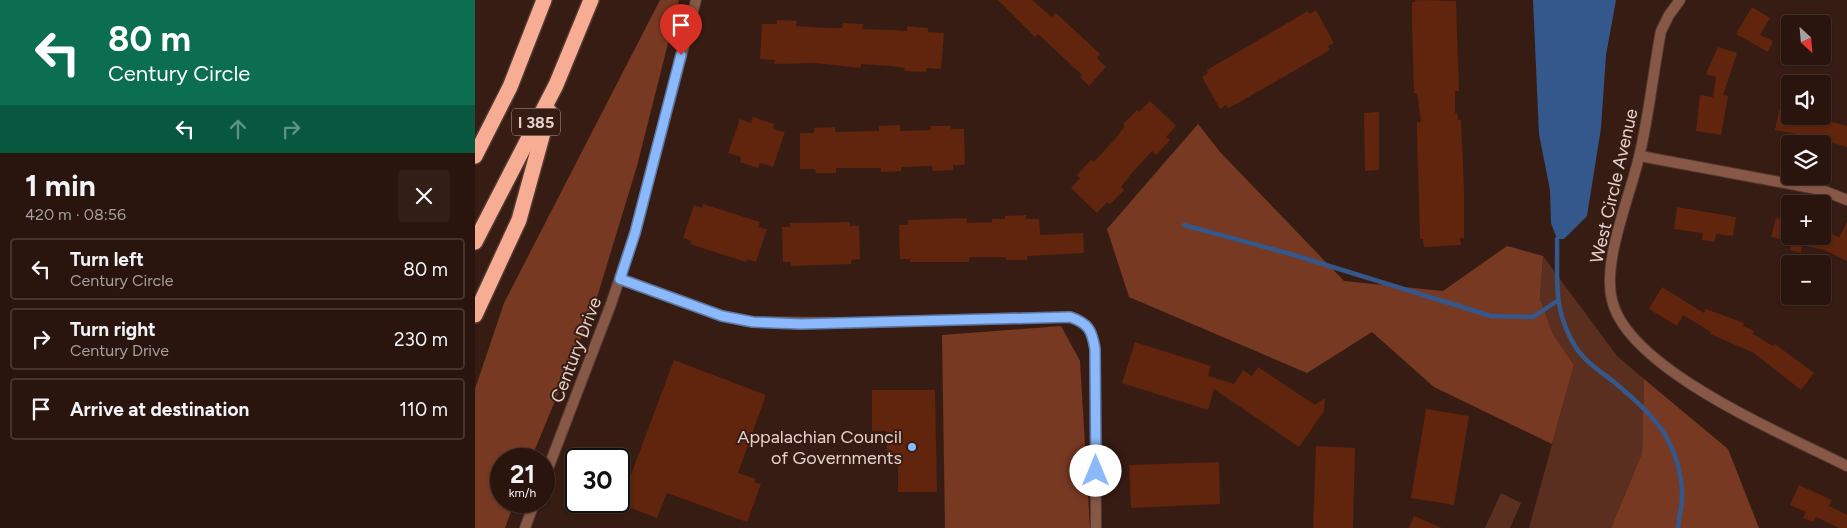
<!DOCTYPE html>
<html lang="en">
<head>
<meta charset="utf-8">
<style>
	body { margin:0; font-family:Figtree,sans-serif; background:#311e17; color:#f1f3f6; height:100vh; display:flex; flex-direction:column; font-size:19px; white-space:nowrap }
	* { box-sizing:border-box; margin:0 }
	p { font-size:16px; color:#a59f9e }
	.icon { flex:none; width:28px; height:28px; fill:none; stroke:currentColor; stroke-width:2; stroke-linecap:round; stroke-linejoin:round }
	.map { position:relative; flex:1; overflow:hidden }
	.panel { display:flex; flex-direction:column; background:#29150e; width:475px }
	.panel>* { flex:none }
	.hud { background:#0b6e4f; color:#fff; overflow:hidden }
	.needle { width:32px; rotate:154deg }
	.buttons { position:absolute; left:1306px; top:15px; display:grid; gap:10px }
	.buttons a { display:grid; place-items:center; width:50px; height:50px; border-radius:5px; background:#29150e; box-shadow:0 1px 4px #0004,0 0 0 1px #45342e; font-size:25px }
	.speed { position:absolute; left:15px; top:448px; display:flex; gap:10px; font-size:25px; font-weight:700; text-align:center }
	.speed>* { display:grid; place-content:center; width:65px; height:65px; border-radius:50%; background:#29150e; box-shadow:0 1px 4px #0004,0 0 0 1px #45342e; line-height:1 }
	.speed small { font-size:12px; font-weight:400 }
	.speed .limit { border:2px solid #111; border-radius:8px; background:#fff; color:#111 }
	.pin { position:absolute; display:grid; place-items:center; width:42px; height:42px; color:#fff; margin:-51px -21px; border-radius:50% 50% 50% 0; rotate:-45deg; box-shadow:0 0 5px #0007 }
	.pin .icon { rotate:45deg }
	.me { position:absolute; width:55px; margin:-28px; rotate:0deg; stroke-linejoin:round; filter:drop-shadow(0 0 4px #0008) }
	.turn { display:flex; align-items:center; gap:18px; height:105px; padding:0 25px; font-size:22px }
	.turn .icon { width:65px; height:65px; stroke-width:2.5 }
	.turn b { display:block; font-size:35px; line-height:42px }
	.lanes { display:flex; align-items:center; height:48px; padding:0 25px; background:#0003; justify-content:center; gap:25px; direction:ltr }
	.lanes .off { opacity:.35 }
	.round { display:grid; place-items:center; flex:none; width:52px; height:52px; border-radius:5px; background:#311e17 }
	.overview { display:flex; align-items:center; justify-content:space-between; height:85px; padding:0 25px }
	h1 { font-size:30px; font-weight:700; line-height:38px }
	ul { padding:0; list-style:none }
	li { display:flex; align-items:center; gap:15px; height:62px; margin:0 10px 8px; padding:0 15px; border:2px solid #45342e; border-radius:5px }
	li div { flex:1 }
	li b { display:block; font-size:19px }
	li em { font-style:normal }
	main { display:flex; flex:1; min-height:0 }
	.map>svg:first-child { display:block }
	.green { fill:#5b2f20 }
	.forest { fill:#783922 }
	.water { fill:#34578c }
	.lines { fill:none; stroke-linecap:round; stroke-linejoin:round }
	.stream { stroke:#34578c; stroke-width:4.5 }
	.building { fill:#61240c }
	.minor-casing { stroke:#533930; stroke-width:12 }
	.tertiary-casing { stroke:#533930; stroke-width:12 }
	.motorway-casing { stroke:#533930; stroke-width:18 }
	.minor { stroke:#885847; stroke-width:10 }
	.tertiary { stroke:#885847; stroke-width:10 }
	.motorway { stroke:#f6ad94; stroke-width:15 }
	.route-casing { stroke:#5b78a4; stroke-width:12 }
	.route { stroke:#8cb9fc; stroke-width:9 }
	.poi-dot { fill:#8cb9fc; stroke:#371c13; stroke-width:2 }
	.labels { text-anchor:middle; dominant-baseline:central; stroke-width:4; stroke-linejoin:round; paint-order:stroke }
	.shield { fill:#371c13; stroke:#b09b94; stroke-width:1 }
	.shield-label { font-size:16px; font-weight:bold; fill:#e4d2cb }
	.street-label { font-size:18px; fill:#e4d2cb; stroke:#371c13 }
	.poi-label { font-size:18px; fill:#e4d2cb; stroke:#371c13; text-anchor:end }
</style>
</head>
<body>
<main>
<section class="panel">
<div class="hud">
<div class="turn"><svg class="icon" aria-label="left" viewBox="0 0 24 24"><path d="M17 20v-9H6M10 6l-5 5 5 5"/></svg><div><b>80 m</b>Century Circle</div></div>
<div class="lanes"><svg class="icon" aria-label="left" viewBox="0 0 24 24"><path d="M17 20v-9H6M10 6l-5 5 5 5"/></svg><svg class="icon off" aria-label="ahead" viewBox="0 0 24 24"><path d="M12 20V5M6 11l6-6 6 6"/></svg><svg class="icon off" aria-label="right" viewBox="0 0 24 24"><path d="M7 20v-9h11M14 6l5 5-5 5"/></svg></div>
</div>
<div class="overview"><div><h1>1 min</h1><p>420 m · 08:56</p></div><a class="round"><svg class="icon" aria-label="close" viewBox="0 0 24 24"><path d="M6 6l12 12M18 6L6 18"/></svg></a></div>
<ul>
<li><svg class="icon" aria-label="left" viewBox="0 0 24 24"><path d="M17 20v-9H6M10 6l-5 5 5 5"/></svg><div><b>Turn left</b><p>Century Circle</p></div><em>80 m</em></li>
<li><svg class="icon" aria-label="right" viewBox="0 0 24 24"><path d="M7 20v-9h11M14 6l5 5-5 5"/></svg><div><b>Turn right</b><p>Century Drive</p></div><em>230 m</em></li>
<li><svg class="icon" aria-label="arrive" viewBox="0 0 24 24"><path d="M6 21V4h12l-3 4 3 4H6"/></svg><div><b>Arrive at destination</b></div><em>110 m</em></li>
</ul>
</section>
<div class="map">
<svg width="1372" height="528" viewBox="0 0 1372 528">
	<rect width="100%" height="100%" fill="#371c13"/>
	<g class="green">
		<path d="M1068 256 1142 356 1169 379 1167 453 1136 528H1054L1099 365 1078 336 1065 299Z"/>
		<path d="M1026 493 1046 503 1035 528H1010Z"/>
	</g>
	<g class="forest">
		<path d="M185 0H204L162 166 120 304 56 459H26V501H40L30 528H0V389L29 303Z"/>
		<path d="M723 124 746 153 869 281 968 291 1032 246 1068 256 1065 299 1078 335 1099 365 1077 444 959 387 897 332 832 373 654 297 632 229Z"/>
		<path d="M586 326 605 361 615 528H470L467 335Z"/>
		<path d="M1169 379 1253 449 1284 528H1136L1167 453Z"/>
	</g>
	<path class="water" d="M1058 0H1141L1131 55 1126 128 1112 216 1089 239H1082L1076 223 1075 190 1064 134Z"/>
	<g class="lines">
		<g class="stream">
			<path d="M709 225 819 255 1016 316 1058 317 1082 301"/>
			<path d="M1082 239C1083 279 1077 309 1100 346 1109 361 1125 371 1139 382 1177 414 1203 438 1207 490 1208 502 1204 516 1203 528"/>
		</g>
	</g>
	<g class="building">
		<path d="M523 0H557L577 17 581 13 625 54 622 58 631 67 614 86 605 77 607 75 563 34 560 37Z"/>
		<path d="M940 0 981 1 984 91H980V113H982L983 120H986L989 189V238H985L986 245 949 247 948 239H945L942 135V122H946L942 93H939L937 24V2H941Z"/>
		<path d="M1277 7 1295 18 1285 35 1298 41 1293 52 1261 34Z"/>
		<path d="M841 10 859 43 853 46 855 50 765 102 753 108 751 105 745 109 727 77 733 73 732 70 833 11 835 14Z"/>
		<path d="M302 20 322 21 321 26 353 28H367L368 23 388 24 387 29 417 30 432 31V26L453 28V32L469 33 466 69 451 68V72L429 71 430 68 415 66 386 64V68L341 63 299 64 300 60 285 59 287 24H302Z"/>
		<path d="M1243 47 1262 53 1248 95 1253 96 1246 135 1221 131 1225 95 1238 97 1241 77 1231 74Z"/>
		<path d="M675 101 701 126 691 137 695 140 681 155 677 151 656 174 646 187 649 190 635 204 632 202 622 213 596 188 605 178 602 175 616 160 619 162 640 139 650 126 648 124 662 110 664 112Z"/>
		<path d="M1304 110 1315 112V116H1335L1372 126V147L1333 136 1300 130Z"/>
		<path d="M904 112V170L890 171 889 113Z"/>
		<path d="M278 117 299 124 298 129 310 132 298 167 285 163 283 168 265 162 266 157 253 153 265 119 276 123Z"/>
		<path d="M425 125V131L456 130V126H476V129H489L490 165H478V170L458 171 457 166 426 167V171L406 172V168H361V173H341L340 169H325V133H339V128L360 127V132L404 131V126Z"/>
		<path d="M228 204 285 222 283 227 292 229 281 262 272 259 271 262 252 256 215 244 217 241 208 238 219 205 227 208Z"/>
		<path d="M1202 207 1261 217 1258 236 1241 234 1240 242 1227 240 1228 233 1199 229Z"/>
		<path d="M551 215V219H564L565 235 608 233 609 253 552 256V260H531V257H494V262H435V259H425L424 225H433V220L492 218V223L517 222V219H530V216Z"/>
		<path d="M1301 218 1315 221V236L1358 234 1364 238 1372 222V261L1349 250 1327 245 1326 253 1315 250 1318 242 1296 237Z"/>
		<path d="M375 222V226H384L385 259 376 260V264L316 266V262H308L307 227H315V223Z"/>
		<path d="M1187 287 1229 313 1231 309 1269 323 1268 326 1279 331 1278 334 1298 346 1300 344 1339 373 1326 390 1279 353 1235 334 1236 332 1208 315 1202 326 1174 309Z"/>
		<path d="M660 342 736 366 733 376 759 384 768 370 777 376 783 367 840 405 850 398 849 411 824 447 739 389 733 410 647 383Z"/>
		<path d="M199 360 291 395 263 473 281 479 279 482 286 484 272 522 192 493 182 518 145 504Z"/>
		<path d="M397 390H460L462 492H423V457H412V431H397Z"/>
		<path d="M951 409 994 416 979 505 936 498Z"/>
		<path d="M841 446 880 448 878 528H838Z"/>
		<path d="M744 462 745 504 656 508 654 465Z"/>
		<path d="M1324 485 1357 500 1354 506 1372 515V528H1364L1341 517 1338 522 1328 518 1331 512 1315 505Z"/>
		<path d="M939 516 967 528H934Z"/>
	</g>
	<g class="lines">
		<defs>
			<g id="minor">
				<path d="M1205 0 1194 15 1186 31C1178 73 1174 116 1164 157 1155 196 1127 262 1137 300 1153 370 1311 435 1372 466"/>
				<path d="M1165 156 1347 190 1372 200"/>
				<path d="M145 279 247 316 278 322 372 323 595 317C613 323 617 330 620 349L621 528"/>
			</g>
			<g id="tertiary">
				<path d="M69 479 136 304 160 233 221 0"/>
				<path d="M50 528 60 501"/>
			</g>
			<g id="motorway">
				<path d="M0 156 35 87 69 0"/>
				<path d="M0 242 81 85 116 0"/>
				<path d="M0 315 44 220 74 111"/>
			</g>
		</defs>
		<use href="#minor" class="minor-casing"/>
		<use href="#tertiary" class="tertiary-casing"/>
		<use href="#motorway" class="motorway-casing"/>
		<use href="#minor" class="minor"/>
		<use href="#tertiary" class="tertiary"/>
		<use href="#motorway" class="motorway"/>
	</g>
	<g class="lines">
		<defs>
			<path id="route" d="M206 55 160 233 145 279 247 316 278 322 326 324 595 317C613 323 617 330 620 349L621 471"/>
		</defs>
		<use href="#route" class="route-casing"/>
		<use href="#route" class="route"/>
	</g>
	<circle class="poi-dot" cx="437" cy="447" r="5"/>
	<g class="labels">
		<rect class="shield" x="37" y="108.5" width="48" height="27" rx="4"/>
		<g class="shield-label">
			<text x="61" y="122">I 385</text>
		</g>
		<g class="street-label">
			<text transform="translate(1139 186) rotate(-77)">West Circle Avenue</text>
			<text transform="translate(101 350) rotate(-69)">Century Drive</text>
		</g>
		<g class="poi-label">
			<text x="427" y="437">Appalachian Council<tspan x="427" dy="21">of Governments</tspan></text>
		</g>
	</g>
</svg>
<div class="buttons">
<a><svg class="needle" viewBox="-14 -14 28 28"><path d="M0-13l5 13h-10z" fill="#e53935"/><path d="M0 13l5-13h-10z" fill="#a59f9e"/></svg></a>
<a><svg class="icon" aria-label="sound" viewBox="0 0 24 24"><path d="M4 9h4l5-4v14l-5-4H4zM17 9q2 3 0 6"/></svg></a>
<a><svg class="icon" aria-label="layers" viewBox="0 0 24 24"><path d="M12 4l9 5-9 5-9-5zM3 14l9 5 9-5"/></svg></a>
<a>+</a>
<a>−</a>
</div>
<div class="speed"><div>21<small>km/h</small></div><div class="limit">30</div></div>
<div class="pin" style="left:206px;top:55px;background:#d93025"><svg class="icon" aria-label="arrive" viewBox="0 0 24 24"><path d="M6 21V4h12l-3 4 3 4H6"/></svg></div>
<svg class="me" style="left:621px;top:471px" viewBox="-20 -20 40 40"><circle r="19" fill="#fff"/><path d="M0-13L10 11 0 6-10 11z" fill="#8cb9fc"/></svg>
</div>
</main>
</body>
</html>
